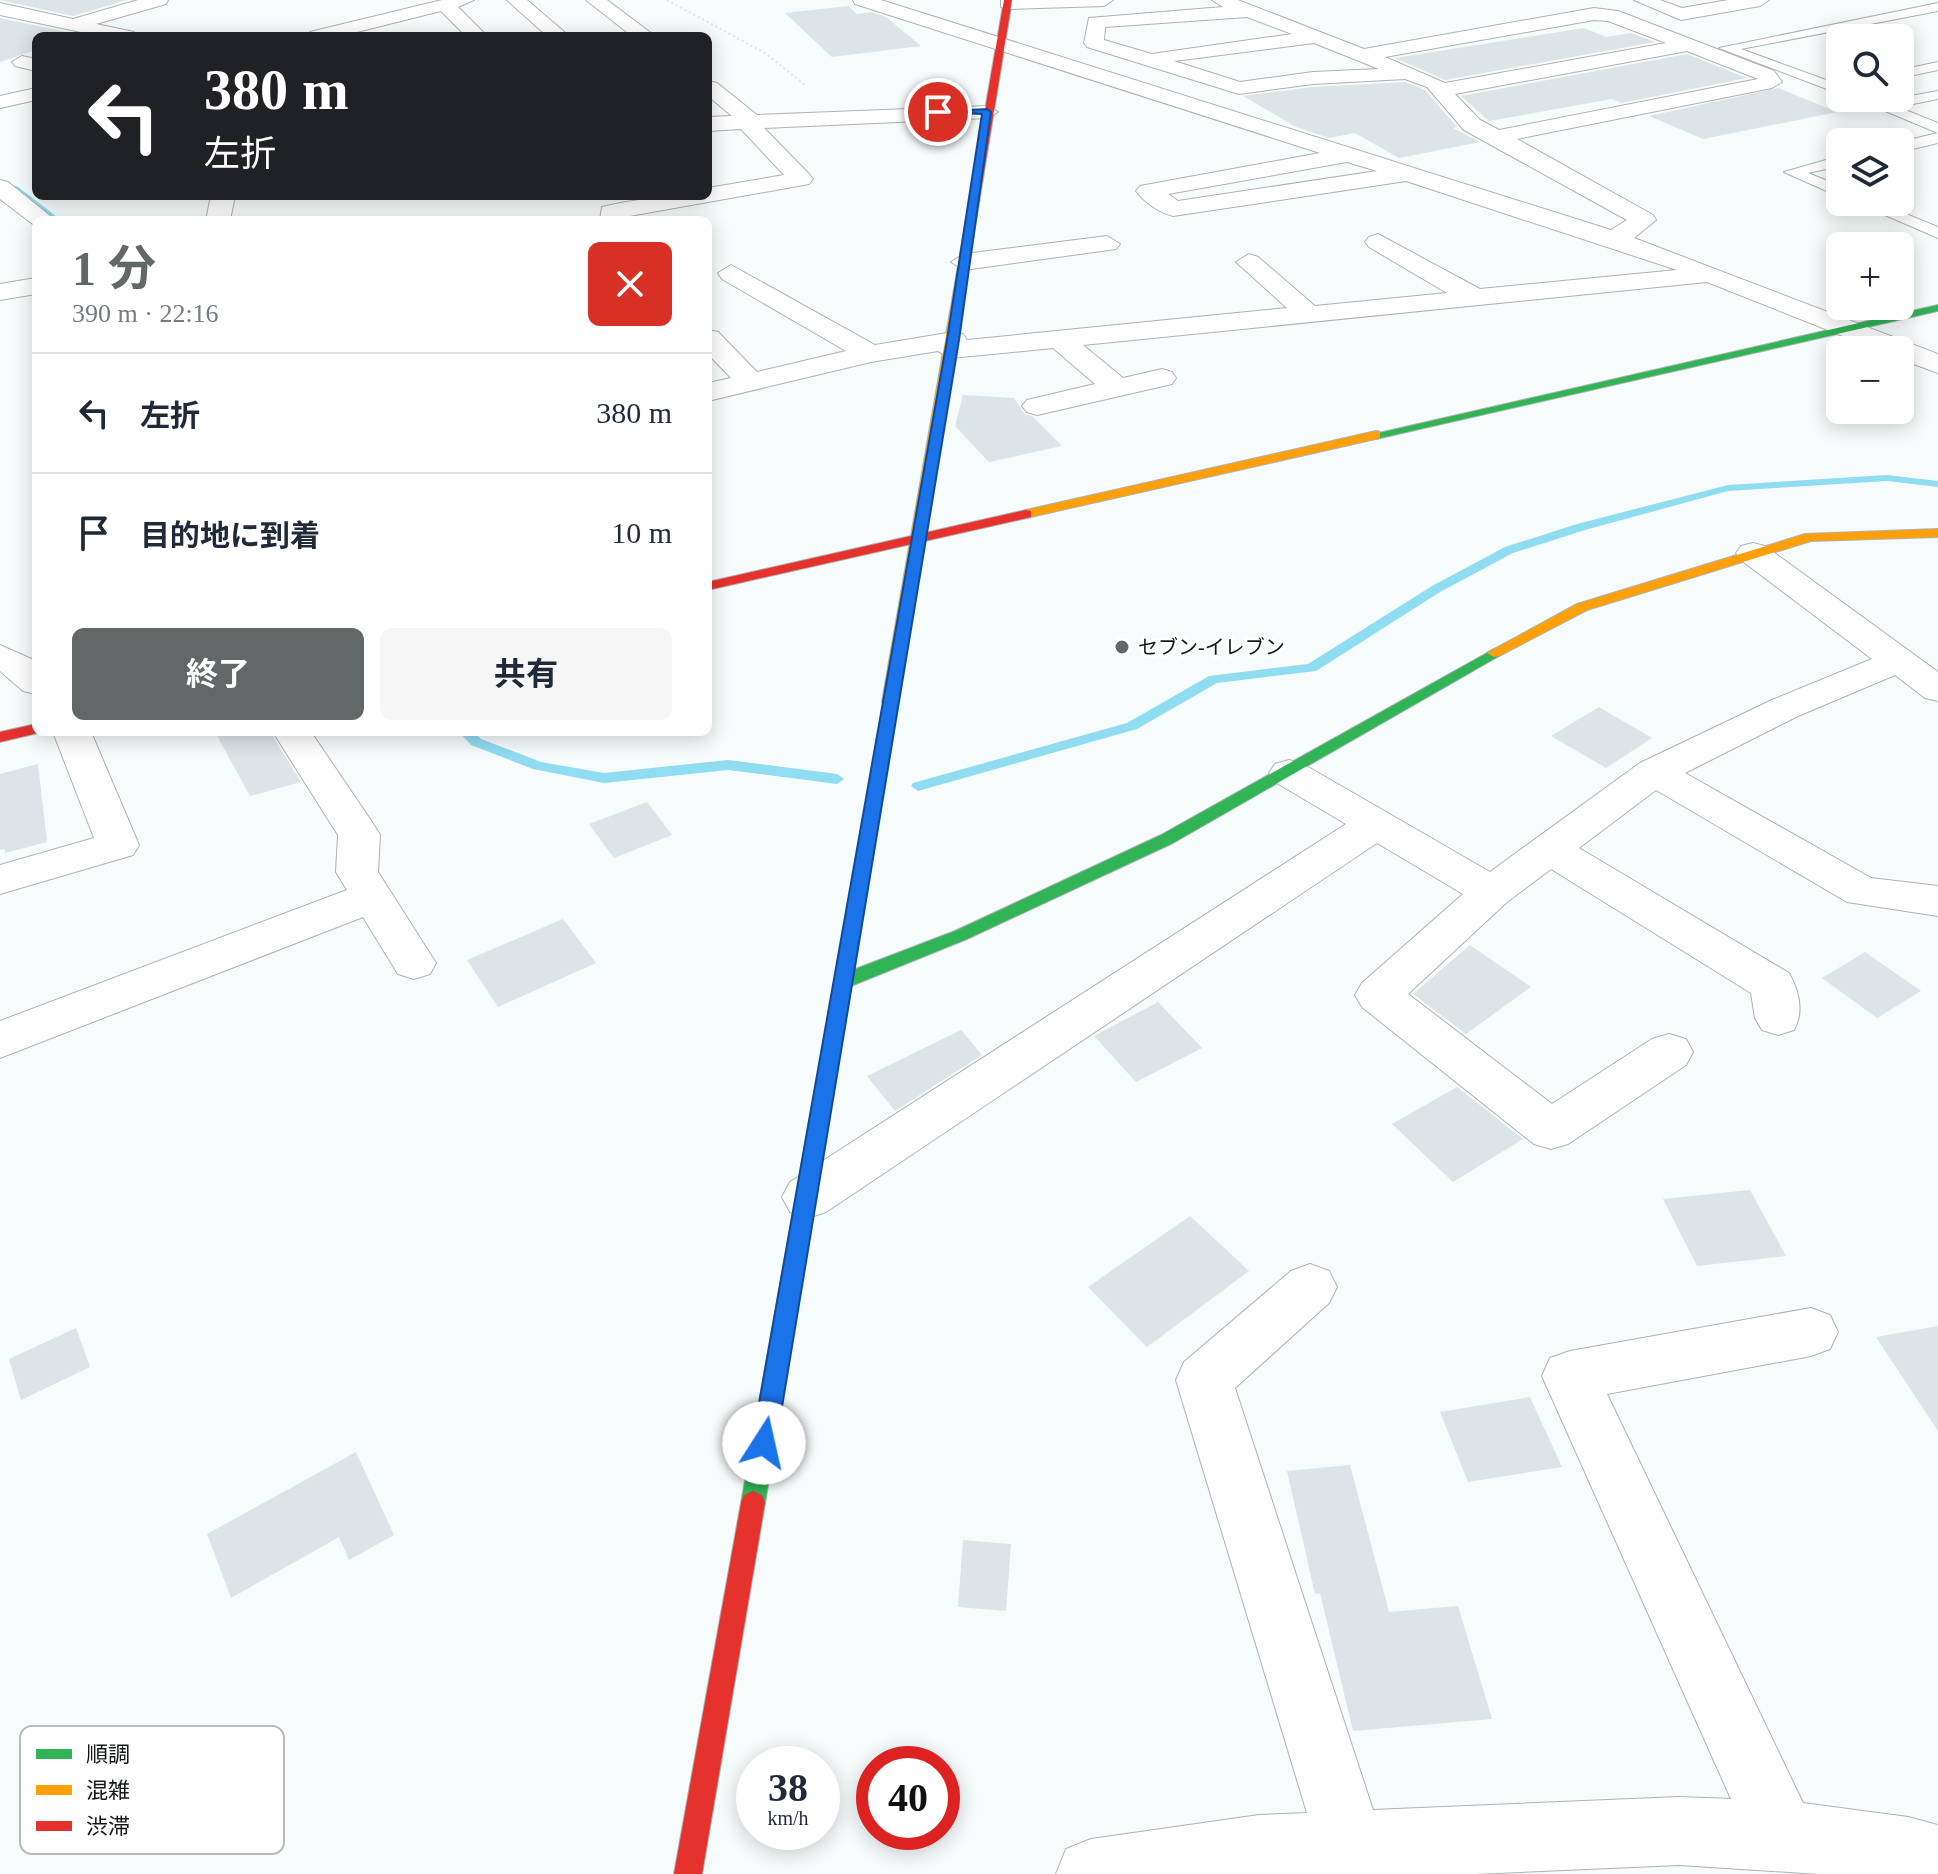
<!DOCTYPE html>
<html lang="ja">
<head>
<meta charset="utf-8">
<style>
	body { margin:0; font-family:"Times New Roman","Noto Sans JP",serif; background:#f6f6f7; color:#1f2937; height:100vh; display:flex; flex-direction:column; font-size:30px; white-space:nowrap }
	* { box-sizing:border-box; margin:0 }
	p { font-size:26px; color:#747a83 }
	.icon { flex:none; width:44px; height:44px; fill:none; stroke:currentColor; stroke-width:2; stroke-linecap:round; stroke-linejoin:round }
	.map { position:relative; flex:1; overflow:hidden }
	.drawer { position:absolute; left:32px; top:216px; width:680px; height:520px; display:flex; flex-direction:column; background:#fff; border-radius:12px; box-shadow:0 4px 20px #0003 }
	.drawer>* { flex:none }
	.hud { position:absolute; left:32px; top:32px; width:680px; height:168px; border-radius:12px; box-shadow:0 4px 20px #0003; background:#202124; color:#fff; overflow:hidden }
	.controls { position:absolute; left:1826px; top:24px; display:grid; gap:16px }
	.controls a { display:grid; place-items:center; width:88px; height:88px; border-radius:12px; background:#fff; box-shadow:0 4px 20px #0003; font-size:40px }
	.speed { position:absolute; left:736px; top:1746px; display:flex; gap:16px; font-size:40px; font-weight:700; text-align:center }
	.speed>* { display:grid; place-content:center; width:104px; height:104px; border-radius:50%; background:#fff; box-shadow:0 4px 20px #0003; line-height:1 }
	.speed small { font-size:20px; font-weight:400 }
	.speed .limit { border:12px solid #d22; background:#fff; color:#111 }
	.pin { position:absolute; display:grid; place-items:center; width:68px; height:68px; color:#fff; margin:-34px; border:4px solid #fff; border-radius:50%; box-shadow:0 2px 8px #0007 }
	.me { position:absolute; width:88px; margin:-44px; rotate:10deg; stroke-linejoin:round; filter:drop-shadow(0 0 6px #0008) }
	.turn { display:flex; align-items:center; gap:28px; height:168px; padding:0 40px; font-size:36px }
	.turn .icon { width:104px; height:104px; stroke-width:2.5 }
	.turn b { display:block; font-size:56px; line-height:68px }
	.round { display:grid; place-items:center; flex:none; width:84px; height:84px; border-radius:12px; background:#f6f6f7 }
	.headline { display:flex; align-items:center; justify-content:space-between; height:136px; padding:0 40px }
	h1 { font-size:48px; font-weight:700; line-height:60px; color:#626768 }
	.action { display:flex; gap:16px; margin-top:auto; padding:16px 40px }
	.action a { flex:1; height:92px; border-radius:12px; background:#626768; color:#fff; font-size:32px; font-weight:700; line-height:92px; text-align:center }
	.action a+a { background:#f6f6f7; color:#1f2937 }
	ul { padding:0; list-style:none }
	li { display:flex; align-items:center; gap:24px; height:120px; padding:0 40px; border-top:2px solid #e0e1e3 }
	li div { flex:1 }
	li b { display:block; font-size:30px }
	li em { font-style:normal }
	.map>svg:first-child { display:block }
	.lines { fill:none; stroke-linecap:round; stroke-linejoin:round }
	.stream { fill:#90dcf0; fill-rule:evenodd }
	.building { fill:#dce4e7 }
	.lane-casing { stroke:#aeb2b3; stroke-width:2 }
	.street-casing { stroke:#aeb2b3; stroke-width:2 }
	.fast-casing { stroke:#aeb2b3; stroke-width:2 }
	.slow-casing { stroke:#aeb2b3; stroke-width:2 }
	.jam-casing { stroke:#aeb2b3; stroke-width:2 }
	.path { stroke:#e2e4e4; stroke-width:2; stroke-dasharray:2 3; stroke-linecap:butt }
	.lane { fill:#fefeff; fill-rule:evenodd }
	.street { fill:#fefeff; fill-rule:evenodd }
	.fast { fill:#30b455; fill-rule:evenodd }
	.slow { fill:#ff9f0a; fill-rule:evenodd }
	.jam { fill:#e5322d; fill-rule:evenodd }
	.route { fill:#1a73e8; stroke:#114b97; stroke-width:2 }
	.poi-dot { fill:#626768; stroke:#fff; stroke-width:3 }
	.labels { text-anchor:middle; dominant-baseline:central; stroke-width:6; stroke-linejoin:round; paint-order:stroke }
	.poi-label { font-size:20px; fill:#131819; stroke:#fff; text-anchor:start }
	.key { fill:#fff; stroke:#b8baba; stroke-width:2 }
	.key-label { font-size:22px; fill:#131819 }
</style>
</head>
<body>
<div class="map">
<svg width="1938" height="1874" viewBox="0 0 1938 1874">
	<rect width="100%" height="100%" fill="#f6fbfc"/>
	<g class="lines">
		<g class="stream">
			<path d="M11 186H17L61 220H51L11 190Z"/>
			<path d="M1887 475 1938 481V487L1887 481 1728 491 1585 530 1513 553 1440 592 1316 671 1217 683 1137 729 918 791 911 786 913 783 1127 723 1209 676 1308 664 1432 586 1505 547 1577 524 1728 485Z"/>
			<path d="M459 732H474L481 739 541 762 604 773 728 760 837 774 844 779 837 784 728 770 604 783 533 769 471 745Z"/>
		</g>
	</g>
	<g class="building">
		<path d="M0 0H127L73 16Z"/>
		<path d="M848 6 857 14 871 12 886 17 921 46 832 57 785 13Z"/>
		<path d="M0 18 82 35 36 36V50L0 62Z"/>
		<path d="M1584 28 1606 37 1631 33 1655 42 1445 80 1395 58Z"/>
		<path d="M1687 54 1747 78 1621 103 1612 99 1489 121 1461 96Z"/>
		<path d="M1405 82 1425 90 1457 127 1453 128 1480 142 1399 158 1355 133 1329 138 1296 127 1243 96 1313 87Z"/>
		<path d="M1778 88 1837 112 1703 139 1649 116Z"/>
		<path d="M963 395 1014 398 1025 414 1033 417 1062 446 989 462 955 426Z"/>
		<path d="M1599 707 1652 738 1606 768 1551 736Z"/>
		<path d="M215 732H270L301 782 250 796Z"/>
		<path d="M38 764 47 842 5 853V849L0 850V774Z"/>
		<path d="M647 802 672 835 614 858 589 824Z"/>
		<path d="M563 919 596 963 498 1007 467 960Z"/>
		<path d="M1470 945 1531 987 1466 1034 1413 994Z"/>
		<path d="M1865 952 1921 991 1877 1018 1822 978Z"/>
		<path d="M1158 1002 1202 1048 1136 1082 1094 1036Z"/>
		<path d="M961 1030 982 1055 895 1111 867 1076Z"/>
		<path d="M1457 1087 1523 1139 1453 1182 1392 1124Z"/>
		<path d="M1750 1190 1786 1256 1697 1266 1663 1199Z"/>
		<path d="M1190 1216 1249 1271 1147 1347 1088 1287Z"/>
		<path d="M1938 1326V1431L1876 1337Z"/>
		<path d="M76 1328 90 1367 21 1400 9 1359Z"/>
		<path d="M1530 1397 1562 1467 1468 1482 1440 1412Z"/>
		<path d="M356 1452 394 1535 349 1560 339 1537 231 1598 207 1534Z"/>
		<path d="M1350 1465 1389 1612 1458 1606 1492 1719 1353 1731 1320 1593 1315 1594 1287 1471Z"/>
		<path d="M963 1540 1011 1544 1006 1611 958 1607Z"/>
	</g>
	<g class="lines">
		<defs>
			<g id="lane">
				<path d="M1938 3V11L1741 49 1840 85V94L1719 48Z"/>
				<path d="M1938 62V70L1900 78V70Z"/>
				<path d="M1938 91V99L1898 107 1938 123V133L1854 98 1883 101Z"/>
				<path d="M1938 133V143L1900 152V142Z"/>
				<path d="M1840 156V166L1808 173 1840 186V197L1784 172Z"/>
				<path d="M1855 202H1877L1938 227V238Z"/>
			</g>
			<g id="street">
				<path d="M138 0H168L166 4 96 24 134 32 137 36H100L0 15V3L73 19Z"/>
				<path d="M442 0H474L458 7 487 36H466L441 11 341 36H307L310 32Z"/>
				<path d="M507 0H527L569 36H547Z"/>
				<path d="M586 0H607L655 36H632Z"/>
				<path d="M853 0H881L1611 230 1627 220 1464 130 1427 87 1405 79 1313 84 1239 94 1087 47 1084 43 1089 18 1223 7 1212 0H1238L1364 49 1594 8 1618 11 1774 71 1782 82 1772 88 1517 139 1653 215 1656 220 1634 238 1938 354V373L1900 359V350H1878L1707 282 1083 345 1123 378 1162 369 1172 372 1176 378 1172 384 1037 415 1027 412 1022 406 1027 400 1095 384 1053 348 951 358 938 351 871 362 708 401V383L731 378 708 354V330L718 332 757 372 846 351 722 279 718 273 731 265 875 345 953 332 963 334 967 340 1287 308 1236 262 1249 254 1258 257 1315 306 1447 293 1369 247 1365 242 1369 237 1378 234 1480 289 1677 270 1406 181 1173 216C1160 213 1144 202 1136 191L1140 186 1320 153 855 4ZM1247 17 1292 34 1152 54 1104 40 1105 27ZM1594 20 1608 21 1666 43 1445 83 1385 57ZM1314 43 1379 69 1313 72 1240 82 1174 61ZM1687 51 1758 79 1499 130 1480 120 1455 94ZM1347 162 1377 171 1178 201 1168 194Z"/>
				<path d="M1001 0H1113L1104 6 1008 9 1001 7Z"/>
				<path d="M1634 0H1660L1682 8 1728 0H1769L1760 6 1681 20Z"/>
				<path d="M22 56 36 59V71L15 66 12 62Z"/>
				<path d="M708 81 717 83 757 115 987 106 998 112 987 118 764 128 809 174 813 179 809 184 624 217V220H600L602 207C638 198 672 196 708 196V188L784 175 741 129 708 131V117L732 116 708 96Z"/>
				<path d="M36 88V100L0 108V96Z"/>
				<path d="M0 180 8 182 55 220H36L34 225 0 199Z"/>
				<path d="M211 196H235L230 220H206Z"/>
				<path d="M1107 236 1120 244 1116 249 964 270 951 262 964 254Z"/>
				<path d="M36 278V294L0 300V284Z"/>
				<path d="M1753 543 1765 546 1938 672V701L1925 698 1895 675 1798 716 1685 773 1871 878 1938 886V916L1847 902 1656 790 1579 848 1789 973C1799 991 1804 1012 1794 1030L1778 1035 1762 1030 1755 1018 1751 993 1551 869 1507 902 1408 994 1552 1104 1652 1039 1669 1034 1686 1039 1693 1052 1686 1065 1568 1144 1551 1149 1534 1144 1362 1007 1355 995 1362 983 1463 894 1377 843 826 1212 808 1218 790 1212 782 1197 790 1182 1346 824 1275 782 1269 773 1275 764 1289 760 1303 764 1490 872 1640 763 1772 700 1872 659 1741 560 1736 553 1741 546Z"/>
				<path d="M0 645 36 661V694L23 691 0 671Z"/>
				<path d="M53 732H91L139 845 133 855 0 894V865L94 838Z"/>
				<path d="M273 732H311L374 825 380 835 378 872 436 963 430 974 414 979 398 974 363 917 0 1058V1021L347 890 336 872 338 835Z"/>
				<path d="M1310 1264 1329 1271 1337 1287 1329 1303 1235 1388 1373 1810 1679 1797 1731 1799 1542 1376 1550 1358 1570 1351 1811 1308 1830 1315 1838 1332 1830 1349 1811 1356 1607 1394 1803 1803 1908 1817 1938 1825V1874H1819L1679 1865 1475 1874H1056L1066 1849 1091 1839 1259 1815 1307 1813 1176 1380 1184 1362 1291 1271Z"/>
			</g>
			<g id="fast">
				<path d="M1938 305V311L1376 439 1370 435Z"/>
				<path d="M1494 649 1499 650V656L1173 843 967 939 851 986 765 1503 762 1511 753 1515 744 1511 741 1503 885 699 890 697 898 702 853 970 955 931 1161 835Z"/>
			</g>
			<g id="slow">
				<path d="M973 206 978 209 898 702 890 707 882 702 968 209Z"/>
				<path d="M1376 431 1380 432V438L1026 518 1019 514 1026 510Z"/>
				<path d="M1938 529V537L1811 541 1587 610 1499 656 1494 657 1487 653 1577 604 1805 534Z"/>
			</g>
			<g id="jam">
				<path d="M1004 0H1012L978 209 973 212 968 209Z"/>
				<path d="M1026 510 1031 511V517L708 590V582Z"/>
				<path d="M36 724V732H42L0 742V732Z"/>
				<path d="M753 1491 762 1495 765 1503 702 1874H674L741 1503 744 1495Z"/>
			</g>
		</defs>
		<use href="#lane" class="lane-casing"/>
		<use href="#street" class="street-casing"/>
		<use href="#fast" class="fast-casing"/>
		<use href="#slow" class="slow-casing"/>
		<use href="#jam" class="jam-casing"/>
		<path class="path" d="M667 0 765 53 805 85"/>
		<use href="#lane" class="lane"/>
		<use href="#street" class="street"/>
		<use href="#fast" class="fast"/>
		<use href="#slow" class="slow"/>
		<use href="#jam" class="jam"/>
	</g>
	<path class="route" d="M987 109 991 112 959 340 776 1443 773 1451 764 1454 756 1451 752 1443 947 340 982 114 934 112Z"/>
	<circle class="poi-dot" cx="1122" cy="647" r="8"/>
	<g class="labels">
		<g class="poi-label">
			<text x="1138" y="647">セブン-イレブン</text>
		</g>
	</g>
	<rect x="20" y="1726" width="264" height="128" rx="12" class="key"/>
	<rect x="36" y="1749" width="36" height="10" fill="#30b455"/>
	<rect x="36" y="1785" width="36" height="10" fill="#ff9f0a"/>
	<rect x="36" y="1821" width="36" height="10" fill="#e5322d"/>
	<g class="key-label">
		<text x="86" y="1762">順調</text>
		<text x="86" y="1798">混雑</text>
		<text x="86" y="1834">渋滞</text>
	</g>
</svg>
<div class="controls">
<a><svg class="icon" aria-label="search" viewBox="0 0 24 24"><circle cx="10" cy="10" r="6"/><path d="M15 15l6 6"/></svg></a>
<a><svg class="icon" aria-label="layers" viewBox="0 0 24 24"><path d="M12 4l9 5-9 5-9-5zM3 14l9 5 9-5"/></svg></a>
<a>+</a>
<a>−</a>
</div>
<div class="speed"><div>38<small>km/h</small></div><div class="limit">40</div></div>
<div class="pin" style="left:938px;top:112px;background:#d93025"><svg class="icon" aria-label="arrive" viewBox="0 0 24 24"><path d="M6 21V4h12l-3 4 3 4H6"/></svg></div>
<svg class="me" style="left:764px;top:1443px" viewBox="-20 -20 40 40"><circle r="19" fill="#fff"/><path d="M0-13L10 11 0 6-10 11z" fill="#1a73e8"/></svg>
<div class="hud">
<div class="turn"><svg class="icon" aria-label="left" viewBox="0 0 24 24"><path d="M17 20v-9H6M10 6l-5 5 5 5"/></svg><div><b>380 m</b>左折</div></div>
</div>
<section class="drawer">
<div class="headline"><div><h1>1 分</h1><p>390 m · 22:16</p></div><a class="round" style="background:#d93025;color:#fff"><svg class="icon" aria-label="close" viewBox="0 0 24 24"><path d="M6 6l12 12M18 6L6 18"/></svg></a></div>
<ul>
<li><svg class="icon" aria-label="left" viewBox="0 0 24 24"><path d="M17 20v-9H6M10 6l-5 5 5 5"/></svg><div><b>左折</b></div><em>380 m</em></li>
<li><svg class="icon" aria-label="arrive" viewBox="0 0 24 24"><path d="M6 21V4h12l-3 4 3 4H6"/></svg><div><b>目的地に到着</b></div><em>10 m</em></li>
</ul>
<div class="action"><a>終了</a><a>共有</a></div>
</section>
</div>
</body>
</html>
